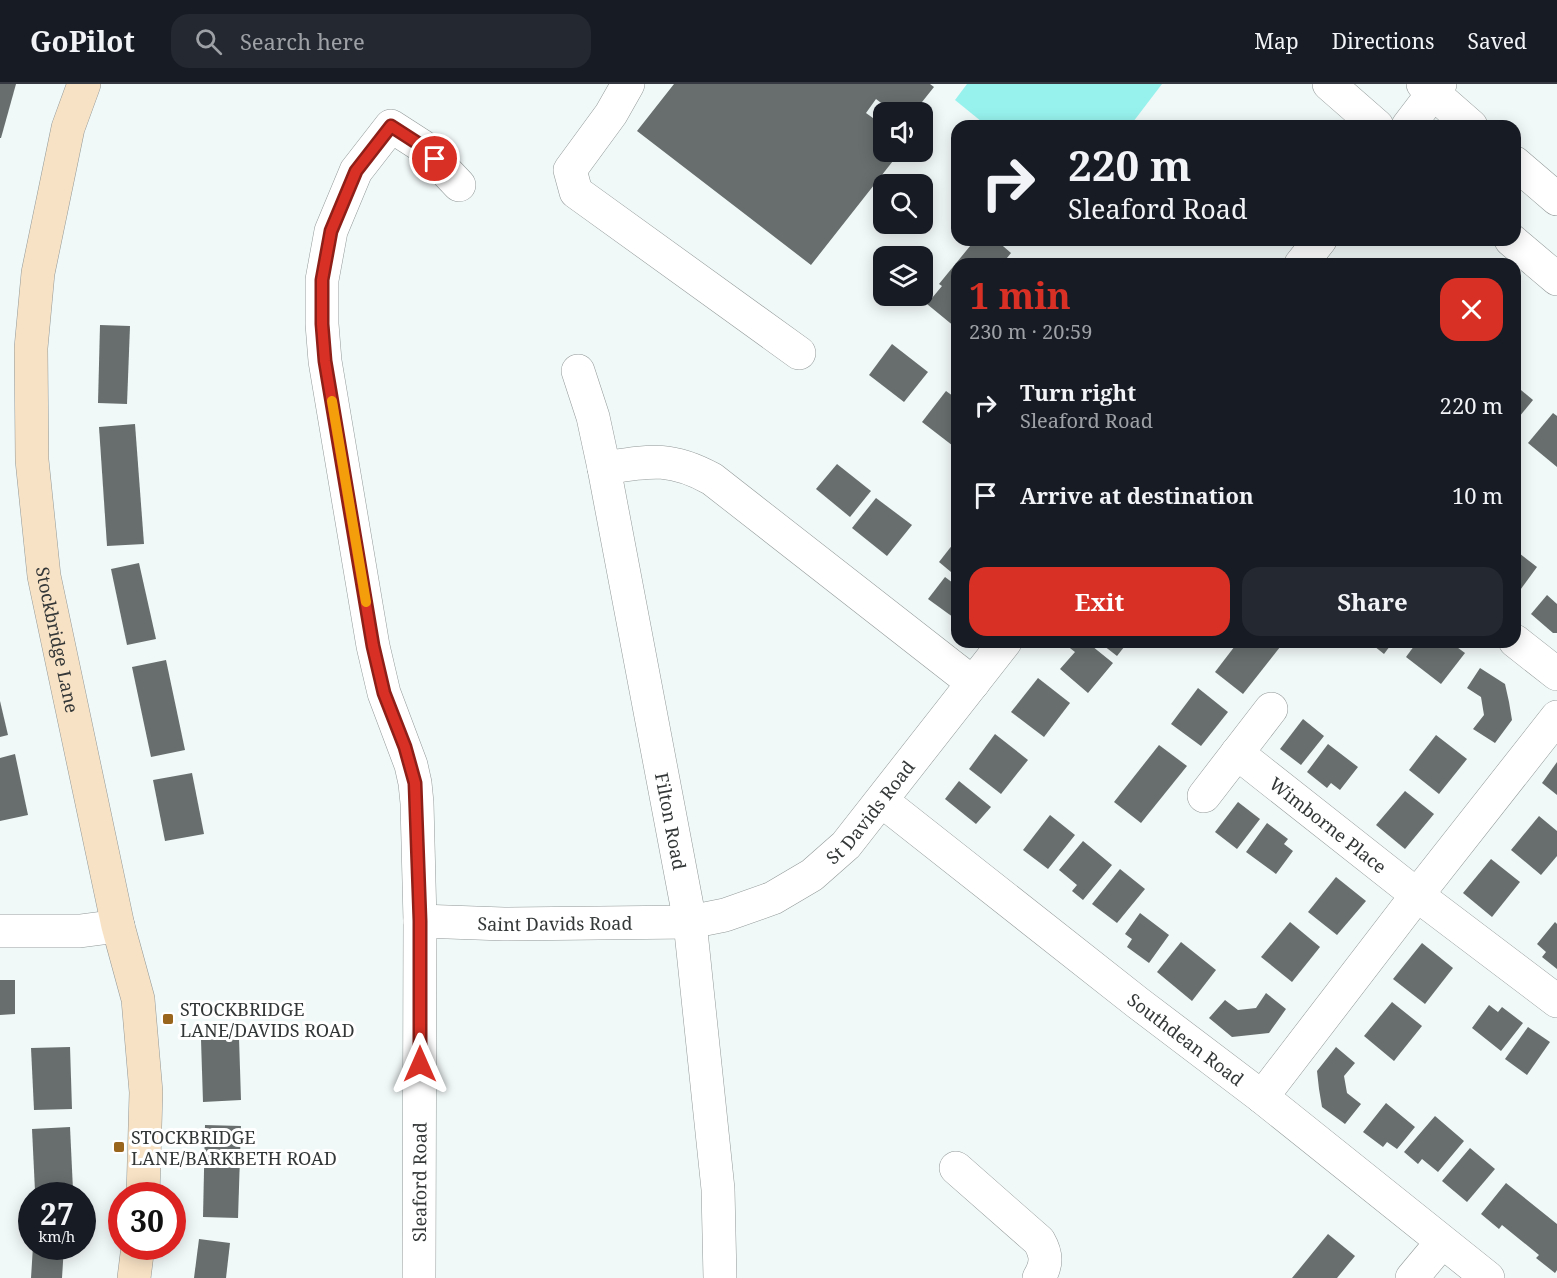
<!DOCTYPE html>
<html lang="en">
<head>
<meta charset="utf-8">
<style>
	body { margin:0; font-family:"Noto Serif",serif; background:#242831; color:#f1f3f6; height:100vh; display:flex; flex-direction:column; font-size:22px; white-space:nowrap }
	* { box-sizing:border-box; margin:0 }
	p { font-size:20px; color:#9ea1a6 }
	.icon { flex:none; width:33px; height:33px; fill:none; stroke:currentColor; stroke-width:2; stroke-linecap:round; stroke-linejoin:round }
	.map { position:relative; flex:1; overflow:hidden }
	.details { position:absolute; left:951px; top:174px; width:570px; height:390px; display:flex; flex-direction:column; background:#171b24; border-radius:18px; box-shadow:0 3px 15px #0003 }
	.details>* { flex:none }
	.top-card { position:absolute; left:951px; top:36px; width:570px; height:126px; border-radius:18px; box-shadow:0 3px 15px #0003; background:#171b24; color:#f1f3f6; overflow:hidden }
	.fabs { position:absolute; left:873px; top:18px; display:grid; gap:12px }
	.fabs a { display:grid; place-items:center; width:60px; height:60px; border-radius:12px; background:#171b24; box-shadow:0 3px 15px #0003; font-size:30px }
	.speed { position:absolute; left:18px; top:1098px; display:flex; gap:12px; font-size:30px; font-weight:700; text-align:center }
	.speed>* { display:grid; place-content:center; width:78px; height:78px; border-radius:50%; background:#171b24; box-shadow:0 3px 15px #0003; line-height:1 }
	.speed small { font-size:15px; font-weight:400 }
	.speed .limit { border:9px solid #d22; background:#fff; color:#111 }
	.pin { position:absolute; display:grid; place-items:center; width:51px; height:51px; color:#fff; margin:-26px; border:3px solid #fff; border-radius:50%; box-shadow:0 2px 6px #0007 }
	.me { position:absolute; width:66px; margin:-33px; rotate:0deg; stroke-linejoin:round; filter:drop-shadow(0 0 4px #0008) }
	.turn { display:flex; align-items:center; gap:21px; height:126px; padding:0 18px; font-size:27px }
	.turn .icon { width:78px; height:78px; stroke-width:2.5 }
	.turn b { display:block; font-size:42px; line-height:51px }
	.round { display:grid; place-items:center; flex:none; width:63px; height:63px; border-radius:18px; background:#242831 }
	.overview { display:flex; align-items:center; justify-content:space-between; height:102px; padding:0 18px }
	h1 { font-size:36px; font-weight:700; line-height:45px; color:#d93025 }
	.cta { display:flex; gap:12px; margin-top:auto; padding:12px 18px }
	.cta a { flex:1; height:69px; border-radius:18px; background:#d93025; color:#fff; font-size:24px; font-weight:700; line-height:69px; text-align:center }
	.cta a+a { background:#242831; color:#f1f3f6 }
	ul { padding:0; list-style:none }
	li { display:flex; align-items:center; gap:18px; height:90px; padding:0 18px }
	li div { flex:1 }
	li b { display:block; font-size:22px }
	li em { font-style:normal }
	header { display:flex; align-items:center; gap:36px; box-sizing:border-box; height:84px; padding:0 30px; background:#171b24; border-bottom:2px solid #363941 }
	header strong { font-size:28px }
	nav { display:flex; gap:33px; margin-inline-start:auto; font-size:21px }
	.search { width:420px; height:54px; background:#242831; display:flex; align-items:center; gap:15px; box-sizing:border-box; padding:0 21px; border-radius:18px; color:#9ea1a6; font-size:22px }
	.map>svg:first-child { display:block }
	.green { fill:#97f2ed }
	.building { fill:#686e6e }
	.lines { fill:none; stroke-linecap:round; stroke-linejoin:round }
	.minor-casing { stroke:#929998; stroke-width:34 }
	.tertiary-casing { stroke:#929998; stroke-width:34 }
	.secondary-casing { stroke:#929998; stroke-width:34 }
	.minor { stroke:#fff; stroke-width:33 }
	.tertiary { stroke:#fff; stroke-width:33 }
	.secondary { stroke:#f8e2c5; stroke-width:33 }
	.route-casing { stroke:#8d1f18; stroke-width:15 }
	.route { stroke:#d93025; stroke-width:10 }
	.slow { stroke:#f59e0b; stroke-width:10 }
	.poi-dot { fill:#99641b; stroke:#fff; stroke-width:2 }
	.labels { text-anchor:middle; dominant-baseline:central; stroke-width:6; stroke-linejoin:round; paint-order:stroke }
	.street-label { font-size:18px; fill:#343737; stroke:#fff }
	.poi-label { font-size:18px; fill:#343737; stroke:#fff; text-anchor:start }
</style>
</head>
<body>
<header>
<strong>GoPilot</strong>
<div class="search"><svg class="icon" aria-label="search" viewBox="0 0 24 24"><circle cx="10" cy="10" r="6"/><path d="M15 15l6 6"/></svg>Search here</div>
<nav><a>Map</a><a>Directions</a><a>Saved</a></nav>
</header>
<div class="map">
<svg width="1557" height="1194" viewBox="0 0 1557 1194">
	<rect width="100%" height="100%" fill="#f1f8f8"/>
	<path class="green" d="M967 0H1162L1130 42H987L955 16Z"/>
	<g class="building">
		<path d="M0 0H16L1 54H0Z"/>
		<path d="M674 0H930L934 3 914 28H893L876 15 866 29 884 42V68H900L811 181 637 47Z"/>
		<path d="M975 156H996L1011 169 1002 180H957V241L955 243 927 220 942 202 939 200Z"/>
		<path d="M100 241 130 242 127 320 98 319Z"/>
		<path d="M892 260 928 288 904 318 869 291Z"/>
		<path d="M1515 301 1533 316 1515 338Z"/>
		<path d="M946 307 957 315V365L922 338Z"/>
		<path d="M1553 329 1557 332V383L1528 359Z"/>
		<path d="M135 340 144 460 107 462 99 343Z"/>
		<path d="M837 380 871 407 850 433 816 405Z"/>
		<path d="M876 414 912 441 887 472 852 444Z"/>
		<path d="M957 455V493L939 478Z"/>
		<path d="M1515 466 1537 483 1515 513Z"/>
		<path d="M139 479 156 555 127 561 111 485Z"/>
		<path d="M945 493 957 502V536L928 515Z"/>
		<path d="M1547 511 1557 520V549H1553L1531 530Z"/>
		<path d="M1068 558H1087L1113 579 1088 609 1060 585 1075 568 1066 561Z"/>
		<path d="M1099 558H1128L1117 572Z"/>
		<path d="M1238 558H1284L1243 610 1215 588Z"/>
		<path d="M1369 558H1393L1384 570Z"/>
		<path d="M1417 558H1450L1465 569 1441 600 1406 573Z"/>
		<path d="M166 576 185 666 151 673 132 583Z"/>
		<path d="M1480 584 1505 600 1509 618 1512 636 1495 659 1473 645 1484 631 1481 613 1467 604Z"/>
		<path d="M1038 594 1070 619 1044 653 1011 628Z"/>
		<path d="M1198 604 1228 628 1201 662 1171 640Z"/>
		<path d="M0 617 8 651 0 653Z"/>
		<path d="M1303 635 1324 652 1301 681 1280 665Z"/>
		<path d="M995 650 1028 676 1001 710 969 685Z"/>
		<path d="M1436 651 1467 675 1439 710 1409 686Z"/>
		<path d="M1328 660 1358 683 1340 706 1331 699 1327 704 1307 688Z"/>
		<path d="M1159 661 1187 682 1141 739 1114 718Z"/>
		<path d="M15 670 28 731 0 737V674Z"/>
		<path d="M1557 678V711L1542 699Z"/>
		<path d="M192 689 204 750 165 757 153 696Z"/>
		<path d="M959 697 991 723 976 740 945 715Z"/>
		<path d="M1405 707 1434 730 1405 765 1376 741Z"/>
		<path d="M1238 718 1260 735 1237 765 1215 748Z"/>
		<path d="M1050 731 1075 751 1048 785 1023 766Z"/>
		<path d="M1539 732 1557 747V772L1541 791 1511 766Z"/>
		<path d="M1267 739 1288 755 1284 760 1293 767 1276 790 1246 768Z"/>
		<path d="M1083 757 1112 781 1083 816 1072 807 1077 801 1059 786Z"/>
		<path d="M1491 775 1520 798 1492 833 1463 809Z"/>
		<path d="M1120 785 1145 805 1117 839 1092 820Z"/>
		<path d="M1336 793 1366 817 1337 851 1308 828Z"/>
		<path d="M1140 829 1169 851 1149 879 1127 863 1132 855 1125 850Z"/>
		<path d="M1290 838 1320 863 1292 898 1261 873Z"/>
		<path d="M1555 838 1557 840V885L1542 873 1546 868 1537 860Z"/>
		<path d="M1181 858 1216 886 1192 917 1157 888Z"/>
		<path d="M1422 859 1453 884 1425 920 1393 895Z"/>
		<path d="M0 896H15V930L0 931Z"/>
		<path d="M1266 909 1286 925 1269 949 1232 953 1209 934 1225 916 1238 926 1256 924Z"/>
		<path d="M1392 918 1422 942 1394 977 1364 952Z"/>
		<path d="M1489 921 1498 928 1502 923 1523 939 1501 967 1472 944Z"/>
		<path d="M1528 943 1550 958 1527 991 1505 975Z"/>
		<path d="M239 954 241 1016 203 1018 201 956Z"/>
		<path d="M70 963 72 1025 34 1026 31 964Z"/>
		<path d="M1336 963 1355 979 1344 992 1347 1009 1361 1020 1345 1040 1322 1023 1319 1005 1317 987Z"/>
		<path d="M1386 1019 1415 1043 1397 1065 1387 1058 1383 1063 1363 1048Z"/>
		<path d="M1435 1032 1464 1057 1438 1088 1422 1075 1418 1080 1404 1068Z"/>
		<path d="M205 1041 241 1042 238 1134 203 1133Z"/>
		<path d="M70 1043 73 1106 35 1107 32 1045Z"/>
		<path d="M1470 1064 1495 1085 1467 1118 1442 1097Z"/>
		<path d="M1506 1099 1557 1140V1186L1555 1189 1536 1174 1539 1171 1502 1141 1499 1145 1481 1130Z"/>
		<path d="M1328 1150 1355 1172 1337 1194H1292Z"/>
		<path d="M199 1155 230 1159 226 1194H194Z"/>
		<path d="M33 1162H64L62 1194H31Z"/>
	</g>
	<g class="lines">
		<defs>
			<g id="minor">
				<path d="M628 0 611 30 570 86 576 108 799 269"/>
				<path d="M1408 42 1440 0"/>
				<path d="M1301 180 1320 156"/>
				<path id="s1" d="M578 287 593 333 604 384 690 838 718 1105 720 1194"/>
				<path d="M604 384C649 377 670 372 712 395L973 599"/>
				<path d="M1515 557 1557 590"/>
				<path id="s2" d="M1237 669 1417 811 1557 633"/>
				<path d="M1204 712 1271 625"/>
				<path id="s3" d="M882 717 1138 919 1262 1013 1488 1194"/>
				<path id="s4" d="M420 837 504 840 690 838 725 831 773 814 812 791 846 761 1005 558"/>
				<path d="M0 847H80L118 842"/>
				<path d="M1262 1013 1417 811 1557 917"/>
				<path d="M956 1084 1039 1157C1047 1171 1047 1180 1039 1194"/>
				<path id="s5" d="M419 1194 420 837 417 719 415 699 411 681 384 609 373 562 325 277 322 240V196L331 147 356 87 391 42 422 62 459 101"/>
				<path d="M1412 1194 1442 1158"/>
			</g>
			<g id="tertiary">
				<path d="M1329 0 1377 42"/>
				<path d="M1423 0 1471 42"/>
				<path d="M1515 79 1557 115"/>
				<path d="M1511 156 1557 195"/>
			</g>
			<g id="secondary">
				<path id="s6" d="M84 0 68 44 38 189 31 264 32 376 44 492 118 842 138 915 146 1008 143 1112"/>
				<path d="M134 1194 138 1162"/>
			</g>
		</defs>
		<use href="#minor" class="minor-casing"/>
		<use href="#tertiary" class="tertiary-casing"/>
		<use href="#secondary" class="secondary-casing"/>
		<use href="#minor" class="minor"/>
		<use href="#tertiary" class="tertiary"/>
		<use href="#secondary" class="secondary"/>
	</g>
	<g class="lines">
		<defs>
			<path id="route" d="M420 980V837L415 699 405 663 384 609 373 562 325 277 322 240V196L331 147 356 87 391 42 422 62 435 75"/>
		</defs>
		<use href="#route" class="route-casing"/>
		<use href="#route" class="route"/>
		<path class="slow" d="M332 317 366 518"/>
	</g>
	<g class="poi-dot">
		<rect x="162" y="929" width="12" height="12" rx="3"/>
		<rect x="113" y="1057" width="12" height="12" rx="3"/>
	</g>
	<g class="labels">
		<g class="street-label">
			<text stroke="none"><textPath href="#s6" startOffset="564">Stockbridge Lane</textPath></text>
			<text stroke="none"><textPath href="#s4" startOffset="488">St Davids Road</textPath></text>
			<text stroke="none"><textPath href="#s1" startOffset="460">Filton Road</textPath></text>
			<text stroke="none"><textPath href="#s2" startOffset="116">Wimborne Place</textPath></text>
			<text stroke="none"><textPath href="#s4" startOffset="135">Saint Davids Road</textPath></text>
			<text stroke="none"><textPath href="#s3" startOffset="386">Southdean Road</textPath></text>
			<text stroke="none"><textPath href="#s5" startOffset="96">Sleaford Road</textPath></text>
		</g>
		<g class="poi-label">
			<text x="180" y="925">STOCKBRIDGE<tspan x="180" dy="21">LANE/DAVIDS ROAD</tspan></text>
			<text x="131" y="1053">STOCKBRIDGE<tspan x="131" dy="21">LANE/BARKBETH ROAD</tspan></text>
		</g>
	</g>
</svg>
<div class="fabs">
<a><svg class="icon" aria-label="sound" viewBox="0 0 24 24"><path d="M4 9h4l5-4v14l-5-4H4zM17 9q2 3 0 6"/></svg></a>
<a><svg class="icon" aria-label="search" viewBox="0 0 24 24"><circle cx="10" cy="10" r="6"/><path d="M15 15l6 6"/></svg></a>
<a><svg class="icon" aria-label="layers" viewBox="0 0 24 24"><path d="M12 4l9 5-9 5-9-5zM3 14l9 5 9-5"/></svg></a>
</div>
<div class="speed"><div>27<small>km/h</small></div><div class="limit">30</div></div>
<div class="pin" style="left:435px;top:75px;background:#d93025"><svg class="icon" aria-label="arrive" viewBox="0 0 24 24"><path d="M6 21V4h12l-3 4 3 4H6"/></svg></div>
<svg class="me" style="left:420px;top:980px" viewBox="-20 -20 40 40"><path d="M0-17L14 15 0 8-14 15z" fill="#d93025" stroke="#fff" stroke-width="4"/></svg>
<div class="top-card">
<div class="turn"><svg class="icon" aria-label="right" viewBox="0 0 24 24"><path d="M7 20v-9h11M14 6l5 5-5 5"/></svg><div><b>220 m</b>Sleaford Road</div></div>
</div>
<section class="details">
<div class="overview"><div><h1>1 min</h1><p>230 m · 20:59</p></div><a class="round" style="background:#d93025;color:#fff"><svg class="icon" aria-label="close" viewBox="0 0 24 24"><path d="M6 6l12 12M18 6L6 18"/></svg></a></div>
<ul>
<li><svg class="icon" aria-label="right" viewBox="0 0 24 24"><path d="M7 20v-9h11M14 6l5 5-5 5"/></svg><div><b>Turn right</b><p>Sleaford Road</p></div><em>220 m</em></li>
<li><svg class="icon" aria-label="arrive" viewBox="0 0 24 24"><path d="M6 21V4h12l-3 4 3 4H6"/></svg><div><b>Arrive at destination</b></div><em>10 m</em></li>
</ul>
<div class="cta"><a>Exit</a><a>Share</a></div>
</section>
</div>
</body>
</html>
